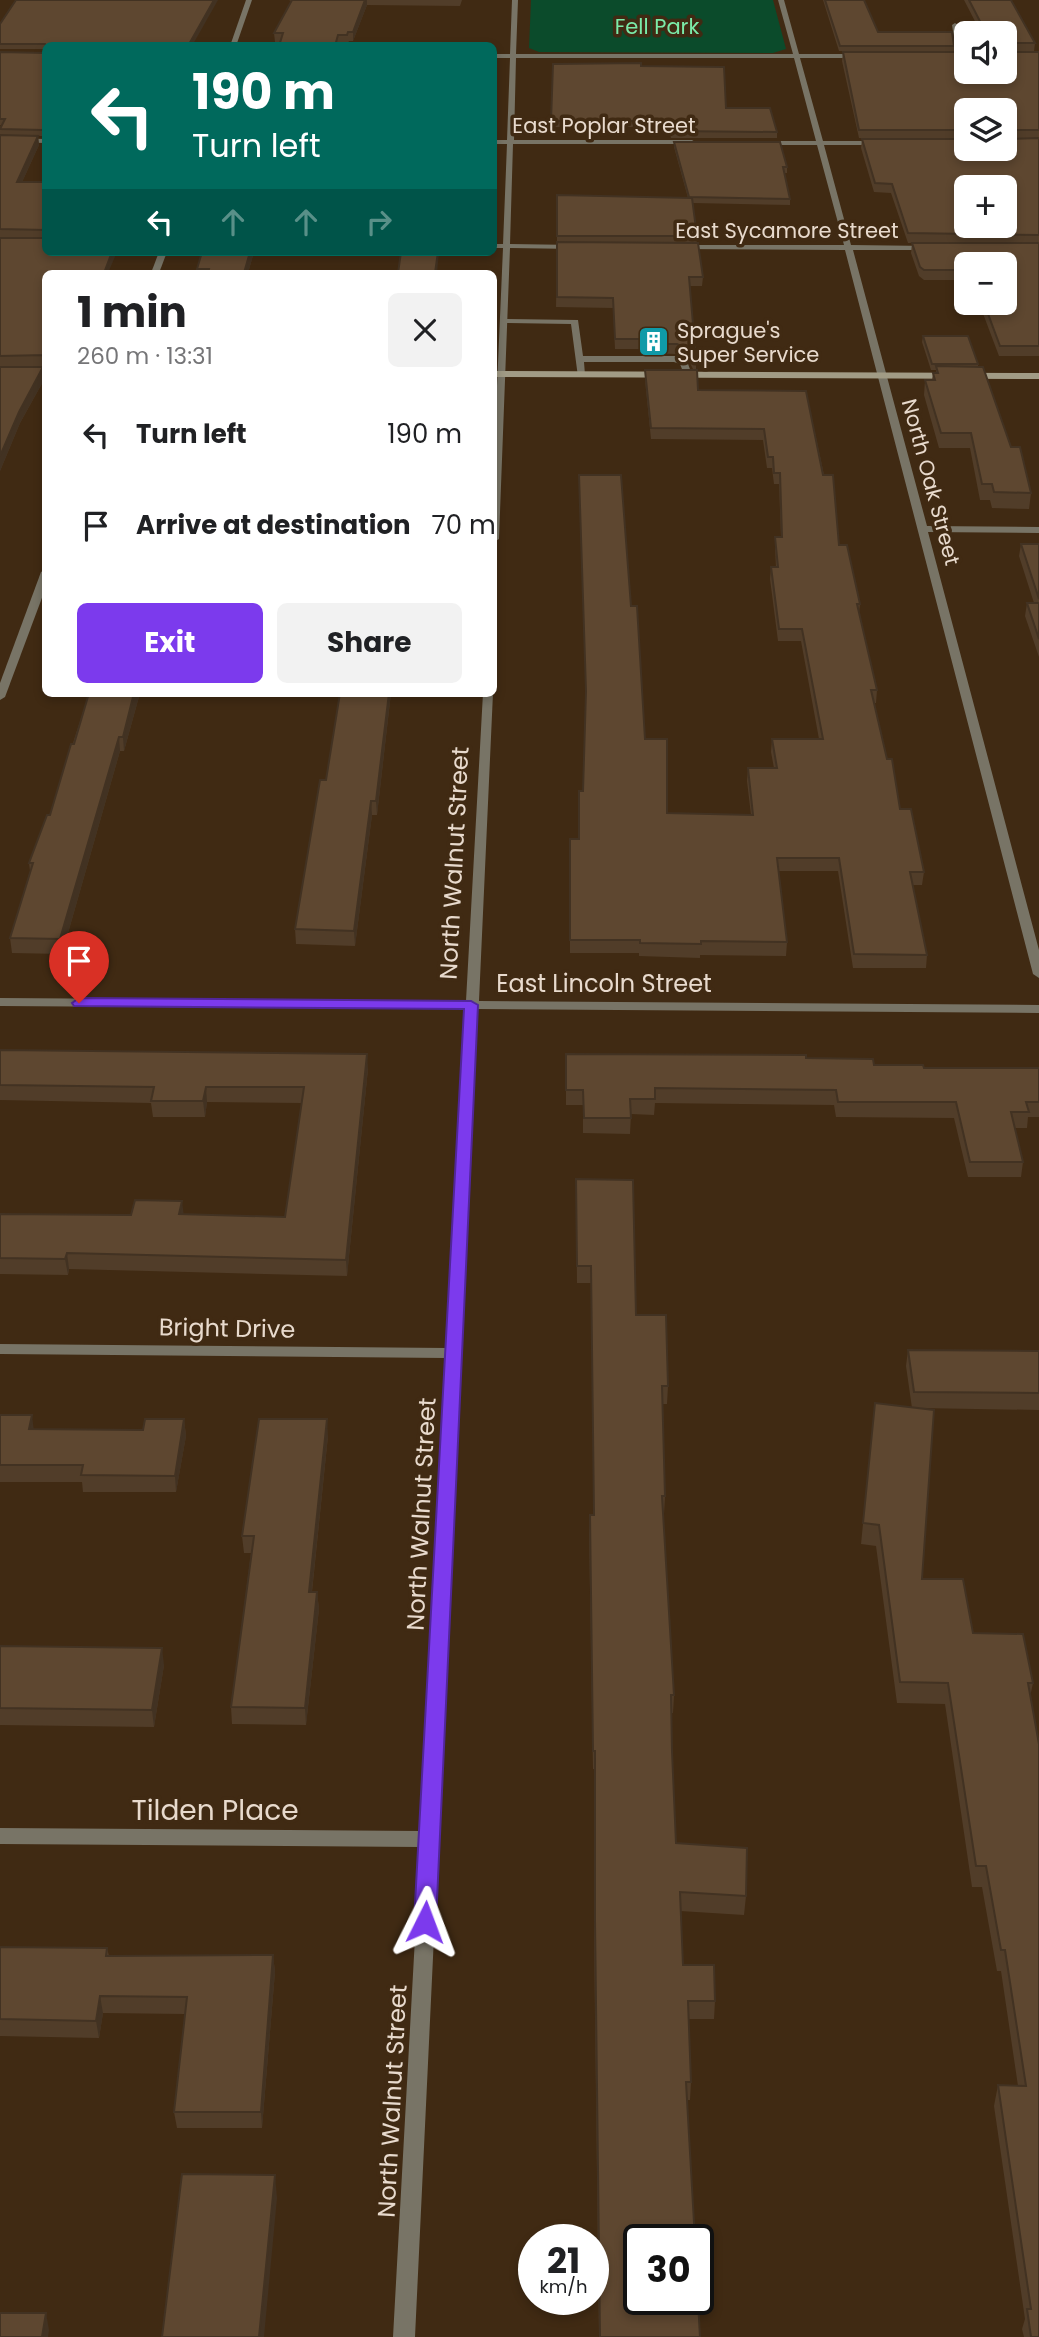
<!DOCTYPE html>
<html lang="en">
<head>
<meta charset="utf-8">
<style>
	body { margin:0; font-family:Poppins,sans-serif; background:#f2f2f2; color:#202124; height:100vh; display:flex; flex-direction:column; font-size:26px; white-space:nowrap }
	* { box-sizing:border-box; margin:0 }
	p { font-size:23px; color:#757577 }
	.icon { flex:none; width:38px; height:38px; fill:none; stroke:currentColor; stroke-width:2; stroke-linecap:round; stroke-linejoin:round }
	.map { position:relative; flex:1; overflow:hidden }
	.drawer { position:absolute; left:42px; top:270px; width:455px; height:427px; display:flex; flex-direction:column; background:#fff; border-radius:10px; box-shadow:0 4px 10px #0003 }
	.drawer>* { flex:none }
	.top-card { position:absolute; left:42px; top:42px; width:455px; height:214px; border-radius:10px; box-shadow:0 4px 10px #0003; background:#00695c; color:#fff; overflow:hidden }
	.tools { position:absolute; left:954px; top:21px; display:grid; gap:14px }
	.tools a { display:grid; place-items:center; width:63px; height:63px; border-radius:10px; background:#fff; box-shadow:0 4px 10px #0003; font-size:35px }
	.speed { position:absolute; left:518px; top:2224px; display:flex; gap:14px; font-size:35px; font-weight:700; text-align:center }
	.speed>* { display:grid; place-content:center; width:91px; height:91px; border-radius:50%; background:#fff; box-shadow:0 4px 10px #0003; line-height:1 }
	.speed small { font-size:18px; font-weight:400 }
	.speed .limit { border:4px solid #111; border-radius:10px; background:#fff; color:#111 }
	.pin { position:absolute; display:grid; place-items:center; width:60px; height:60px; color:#fff; margin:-72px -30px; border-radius:50% 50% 50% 0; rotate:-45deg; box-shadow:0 0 7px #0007 }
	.pin .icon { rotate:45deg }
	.me { position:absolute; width:77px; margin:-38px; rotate:3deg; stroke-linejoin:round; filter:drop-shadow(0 0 5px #0008) }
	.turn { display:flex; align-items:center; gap:24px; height:147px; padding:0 35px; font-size:32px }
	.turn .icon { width:91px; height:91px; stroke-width:2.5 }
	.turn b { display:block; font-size:49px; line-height:60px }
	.lanes { display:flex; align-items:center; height:66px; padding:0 35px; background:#0003; justify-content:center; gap:35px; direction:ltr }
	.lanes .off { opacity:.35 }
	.round { display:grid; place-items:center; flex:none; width:74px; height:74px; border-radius:10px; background:#f2f2f2 }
	.headline { display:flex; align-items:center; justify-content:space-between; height:119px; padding:0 35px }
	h1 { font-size:42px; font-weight:700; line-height:52px }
	.button { display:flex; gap:14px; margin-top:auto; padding:14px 35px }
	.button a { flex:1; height:80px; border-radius:10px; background:#7c3aed; color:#fff; font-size:28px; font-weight:700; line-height:80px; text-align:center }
	.button a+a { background:#f2f2f2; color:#202124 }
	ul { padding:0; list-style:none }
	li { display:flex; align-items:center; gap:21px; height:91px; padding:0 35px }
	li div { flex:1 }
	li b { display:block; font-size:26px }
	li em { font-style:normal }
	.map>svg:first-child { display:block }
	.green { fill:#0b4b2b }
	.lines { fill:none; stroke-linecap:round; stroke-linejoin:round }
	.lane { fill:#787466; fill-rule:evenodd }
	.street { fill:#787466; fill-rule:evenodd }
	.secondary { fill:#a19b85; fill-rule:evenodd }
	.wall { fill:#513d29 }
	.shaded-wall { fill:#423222 }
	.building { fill:#5e4730; stroke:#423222; stroke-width:2; fill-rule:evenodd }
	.route { fill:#7c3aed; stroke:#51269a; stroke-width:2 }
	.labels { text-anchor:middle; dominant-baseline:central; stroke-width:7; stroke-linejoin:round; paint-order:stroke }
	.far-park-label { font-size:21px; fill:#7beba9; stroke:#402a13 }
	.far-street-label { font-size:21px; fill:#e8dacd; stroke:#402a13 }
	.far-poi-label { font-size:21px; fill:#e8dacd; stroke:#402a13; text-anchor:start }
	.street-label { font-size:24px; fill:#e8dacd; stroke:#402a13 }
	.near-street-label { font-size:28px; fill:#e8dacd; stroke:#402a13 }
</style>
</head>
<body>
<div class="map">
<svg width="1039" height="2337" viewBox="0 0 1039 2337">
	<rect width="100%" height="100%" fill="#402a13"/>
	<path class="green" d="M531 0H773L786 49 773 53 539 52 529 48Z"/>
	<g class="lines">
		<g class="lane">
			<path d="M955 23 958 25 963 56 960 58 957 56 952 25Z"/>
			<path d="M501 319 578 320 583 356H676L687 361 692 375 685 377 680 364 674 362H584L585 375 578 377 571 324 504 323H501Z"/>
		</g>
		<g class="street">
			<path d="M246 0H252L236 46H230Z"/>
			<path d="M512 0H518L516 54H793L778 0H784L799 54H860L863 56 860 58H800L823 141H881L884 143 881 145H824L851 245 930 246 934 248 930 250H853L927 526 1039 527V533L928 532 1039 950V978L1033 974 845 250 680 249 676 247 680 245H844L817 145H761L758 143 761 141H816L794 58H516L514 140H692L695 142 692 144H513L510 244 576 245 580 247 576 249 510 248 499 539 494 542V455L503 248H494V244H503L507 144H494V140H507L510 58H494V54H510Z"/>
			<path d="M0 138 46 139V143L0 142Z"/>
			<path d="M159 252H167L159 273H151Z"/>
			<path d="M46 569V587L5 697 0 700V683L41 572Z"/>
			<path d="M483 693H493L479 1001 1039 1005V1013L478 1009 415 2337H393L420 1847 0 1844V1828L421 1831 446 1358 0 1354V1344L447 1348 465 1009 0 1006V998L466 1001Z"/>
		</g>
		<path class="secondary" d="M494 371 1039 373V379L494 377Z"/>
	</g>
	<g class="wall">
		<path d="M289 0H462L460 6 367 5 353 41H349L347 45 275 42 274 33 291 1Z"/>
		<path d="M823 0H864L878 32 954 46V51H839Z"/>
		<path d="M964 0H1011L1035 43 1034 51H1004V33H966V52L965 51 963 37V29H979Z"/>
		<path d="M0 24 192 46H46V49H0Z"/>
		<path d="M0 52 46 53V132L44 136H38L39 145 22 182H46V366L29 367 45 378 20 423 0 471V128L1 125H0Z"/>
		<path d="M843 52H1039V356H999L979 303H1004L966 264V280H924L919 276 911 253 912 243H960H908L891 193 874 192 861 148 862 139 1004 149V110H966V138H859L842 61Z"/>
		<path d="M553 64 641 66 726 108 777 132V138H671L668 127H551Z"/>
		<path d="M674 142 787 167V173H784L790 199V205L693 203 697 242H557V195L688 198 674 147Z"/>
		<path d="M557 242 703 277 702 286H689L696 359V369H693L688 359 677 354 642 353V349H615L613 308 556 307Z"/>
		<path d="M202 252H254L248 273H197V269Z"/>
		<path d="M923 336 978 364V367L1031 493 1029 509 992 508 990 500H980L970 448H939L924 395 925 380H932L933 373H936V370H931L922 342Z"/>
		<path d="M645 370 698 390 806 391 839 545 860 604 859 613 877 690 876 703H874L887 759 900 809 924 872 922 885H913L927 955 926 968H853L838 871H779L787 942 786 956 700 955V958L639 956V953H570V839H579L583 791 586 701 579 487 631 606 645 739 667 813 751 815 747 781 748 768H774L771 752 772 739H819L801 641H778L770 579 771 567H776L775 548V537H781L779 484H774L772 468H767L763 440 651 439 645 380Z"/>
		<path d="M1021 544H1039V657L1025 616 1027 603H1034L1019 556Z"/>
		<path d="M89 693H140L124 751H120L62 954 12 953 10 938 30 871 29 863 50 815Z"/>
		<path d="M391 693 377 815H372L355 946 296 944 295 929 326 780Z"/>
		<path d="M0 1050 368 1069 347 1276 69 1269 68 1275 0 1274V1214H183L285 1217 302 1103 207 1102 205 1117H153L151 1103 0 1100Z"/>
		<path d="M566 1054 806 1058 874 1065 924 1068H1039V1117H1028L1027 1128H1015L1023 1162 1021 1177H968L954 1118 836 1117 834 1105 655 1103 654 1115 631 1114 630 1134 583 1133V1105H566Z"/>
		<path d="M576 1196 636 1315 668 1386 667 1404H663L665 1496 664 1514H663L674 1695 673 1713H671L672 1751 676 1843 746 1896 744 1915 680 1911 683 1965 715 2001 714 2019H688L691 2082 690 2100H687L700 2337H599L594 1939 595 1769H593L589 1533 590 1515H594L591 1283H577Z"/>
		<path d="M908 1350 1039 1351V1410L919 1408 922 1579 973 1633 1033 1683 1030 1697 1039 2337H1024L1022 2329 1025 2319 994 2106 998 2085 1018 2086 1001 1971H997L982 1887H972L945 1704 897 1703 876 1546 861 1544 875 1403 912 1408 906 1366Z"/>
		<path d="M0 1415 34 1429 143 1430 184 1419 186 1436 176 1492H83L82 1482H0Z"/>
		<path d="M328 1436 312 1592H317L319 1609 306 1725 232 1724 231 1707 251 1553H244L242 1536Z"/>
		<path d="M0 1646 164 1665 154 1727 0 1725Z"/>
		<path d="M0 1947 107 1948 109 1956 273 1955 275 1972 262 2128H177L174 2112 185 2014 103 2013 99 2038 0 2036Z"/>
	</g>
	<g class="shaded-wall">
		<path d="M214 0H218L192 46H188Z"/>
		<path d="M365 0H367V5L353 41V32Z"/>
		<path d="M38 136 39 145 18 191 17 182Z"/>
		<path d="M112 252H117L108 273H104Z"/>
		<path d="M250 252H254L248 273H244Z"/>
		<path d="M438 252H439L437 273H435Z"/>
		<path d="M43 367 45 378 20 423 0 471V456L19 412Z"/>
		<path d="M134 693H140L124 751 123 737Z"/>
		<path d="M389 693H391L377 815 376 801Z"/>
		<path d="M119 737 120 751 62 954 60 939Z"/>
		<path d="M371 801 372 815 355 946 354 931Z"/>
		<path d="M367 1054 368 1069 347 1276 346 1260Z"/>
		<path d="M206 1087 207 1102 205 1117 203 1101Z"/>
		<path d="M182 1201 184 1217 179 1214Z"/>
		<path d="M67 1253 69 1269 68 1275 65 1259Z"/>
		<path d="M32 1415 34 1432 29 1429Z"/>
		<path d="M184 1419 186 1436 176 1492 175 1476Z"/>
		<path d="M327 1419 328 1436 310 1609 309 1592Z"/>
		<path d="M317 1592 319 1609 306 1725 305 1708Z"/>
		<path d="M162 1648 164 1665 154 1727 152 1710Z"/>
		<path d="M273 1955 275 1972 262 2128 261 2112Z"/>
		<path d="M100 1996 103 2013 99 2038 96 2021Z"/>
		<path d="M275 2175 277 2198 264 2337H259Z"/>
		<path d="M46 2313 49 2330 48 2337H42Z"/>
	</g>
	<g class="building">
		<path d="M16 0H214L188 46H47L45 44H0V24Z"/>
		<path d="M292 0H365L353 32H348L347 35H338L335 46H279L283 33H274Z"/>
		<path d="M825 0H864L878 32H952L954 46H840Z"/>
		<path d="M969 0H1011L1035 43H1005L1004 45V33H966V44L963 29H984Z"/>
		<path d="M0 52 46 53V125L43 130 0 129 5 119H0Z"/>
		<path d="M843 52H966V72H1004V52H1039V130H1004V110H966V130H859Z"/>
		<path d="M641 63V66L724 67 726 108H770L777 132 671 131 668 121H551L553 64Z"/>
		<path d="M0 135 38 136 17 182H46V230L0 229Z"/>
		<path d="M1004 138 1005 139 1039 138V235L908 233 892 184 875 183 862 139H966V149H1004ZM966 187H1004V226H966Z"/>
		<path d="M674 142H780L787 167H783L790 199 689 197Z"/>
		<path d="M557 195 692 198 697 236H557Z"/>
		<path d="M46 237V252H112L104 273H46V357L45 355 0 356V238H45Z"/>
		<path d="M557 242 698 243 703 277H689L696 359H693L688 349 677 344H643L642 339H615L613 298 557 297Z"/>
		<path d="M912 243H1039V346H1000L984 303H1004V264H966V270H924L920 267Z"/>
		<path d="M202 252H250L244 273H208L209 269H197Z"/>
		<path d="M401 252H438L435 273H398Z"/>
		<path d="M923 336H968L978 364H932Z"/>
		<path d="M936 366 983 367 1011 447H1020L1031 493 994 492 992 484H982L971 433H941L925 380H935L933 373H938Z"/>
		<path d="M0 367H43L19 412 0 456Z"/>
		<path d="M645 370H697L698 390 806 391 823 475H833L839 545H847L860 604H857L877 690H871L887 759H892L900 809H911L924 872H910L927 955 854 954 839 858H777L787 942 701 941V944L640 943V940H570V839H579V791H583L586 691 579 475H621L631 606H637L645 739H667V813L753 815 748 768H777L772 739H823L802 629H779L771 567H778L775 537H782L780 473H774L773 457H768L764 429 651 428Z"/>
		<path d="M1021 544H1039V599Z"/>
		<path d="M1027 603H1039V639Z"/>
		<path d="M89 693H134L123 737H119L60 939 10 938 33 863H29L47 815H50L71 744H74Z"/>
		<path d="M340 693H389L376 801H371L354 931 295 929 320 780H326Z"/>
		<path d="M0 1050 367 1054 346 1260 67 1253 65 1259 0 1258V1214L131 1215 135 1200 182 1201 179 1214 285 1217 304 1087H206L203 1101H151L154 1087 0 1085Z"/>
		<path d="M566 1054 806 1055V1058L873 1059 874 1065H923L924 1068H1039V1102H1026L1029 1112H1011L1023 1162H970L956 1102H838L836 1090 655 1088V1099H630L631 1118H584L583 1090H566Z"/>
		<path d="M576 1179 633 1180 636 1315H666L668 1386H662L665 1496H662L674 1695H671L672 1751 676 1843 747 1848 746 1896 680 1892 683 1965H714L715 2001H688L691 2082H686L695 2240H639V2300H698L700 2337H600L595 1921V1751H593L590 1515H594L591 1266H577Z"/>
		<path d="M908 1350 1039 1351V1393L914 1392Z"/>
		<path d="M875 1403 934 1410 922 1579H963L973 1633 1023 1634 1033 1683H1028L1039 1744V2337H1031L1027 2309H1031L998 2085 1026 2086 1005 1950H1001L986 1866H976L948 1683 900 1682 879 1525 863 1523Z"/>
		<path d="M0 1415H32L29 1429 143 1430 145 1419H184L175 1476 81 1475 83 1465H0Z"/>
		<path d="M259 1419H327L309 1592H317L305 1708 231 1707 254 1536H242Z"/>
		<path d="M0 1646 162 1648 152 1710 0 1708Z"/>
		<path d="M0 1947 107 1948 106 1956 273 1955 261 2112H174L187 1997 100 1996 96 2021 0 2019Z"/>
		<path d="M182 2174 275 2175 259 2337H162Z"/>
		<path d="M0 2313H46L42 2337H0Z"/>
	</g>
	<path class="route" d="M79 998 471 1001 478 1005 436 1922 433 1928 425 1931 417 1928 414 1922 464 1009 74 1006 72 1003Z"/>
	<defs>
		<symbol id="building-square" viewBox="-11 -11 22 22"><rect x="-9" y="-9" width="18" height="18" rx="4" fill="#0f9aa8" stroke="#402a13"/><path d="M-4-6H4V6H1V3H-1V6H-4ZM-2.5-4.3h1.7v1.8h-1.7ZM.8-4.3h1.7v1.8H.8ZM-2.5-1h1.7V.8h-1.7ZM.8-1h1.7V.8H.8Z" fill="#fff"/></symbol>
	</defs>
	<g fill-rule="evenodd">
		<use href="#building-square" x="636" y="324" width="35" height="35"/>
	</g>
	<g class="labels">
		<g class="far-park-label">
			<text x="657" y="26">Fell Park</text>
		</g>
		<g class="far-street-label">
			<text x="604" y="125">East Poplar Street</text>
			<text x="787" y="230">East Sycamore Street</text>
			<text transform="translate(931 482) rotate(75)">North Oak Street</text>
		</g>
		<g class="far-poi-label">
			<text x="677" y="330">Sprague's<tspan x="677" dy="24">Super Service</tspan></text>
		</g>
		<g class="street-label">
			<text transform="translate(454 863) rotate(-87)">North Walnut Street</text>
			<text x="604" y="983">East Lincoln Street</text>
			<text transform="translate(227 1328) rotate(1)">Bright Drive</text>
			<text transform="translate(421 1514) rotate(-87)">North Walnut Street</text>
			<text transform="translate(392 2101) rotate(-87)">North Walnut Street</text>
		</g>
		<g class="near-street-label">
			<text x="215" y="1810">Tilden Place</text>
		</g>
	</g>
</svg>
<div class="tools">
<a><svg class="icon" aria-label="sound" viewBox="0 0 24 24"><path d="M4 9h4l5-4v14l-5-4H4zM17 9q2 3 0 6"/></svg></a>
<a><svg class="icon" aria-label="layers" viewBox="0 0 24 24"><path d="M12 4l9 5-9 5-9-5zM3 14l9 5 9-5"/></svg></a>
<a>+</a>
<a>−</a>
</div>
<div class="speed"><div>21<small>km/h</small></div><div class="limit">30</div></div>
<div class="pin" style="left:79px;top:1003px;background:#d93025"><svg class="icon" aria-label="arrive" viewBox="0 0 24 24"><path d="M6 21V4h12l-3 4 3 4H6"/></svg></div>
<svg class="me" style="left:425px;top:1922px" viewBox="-20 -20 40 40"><path d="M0-17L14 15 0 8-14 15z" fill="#7c3aed" stroke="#fff" stroke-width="4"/></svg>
<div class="top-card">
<div class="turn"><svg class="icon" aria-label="left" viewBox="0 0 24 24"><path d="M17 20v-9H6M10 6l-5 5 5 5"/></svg><div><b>190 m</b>Turn left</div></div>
<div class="lanes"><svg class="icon" aria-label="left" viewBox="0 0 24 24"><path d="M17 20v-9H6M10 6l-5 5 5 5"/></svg><svg class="icon off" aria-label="ahead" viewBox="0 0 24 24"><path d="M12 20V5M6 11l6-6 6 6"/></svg><svg class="icon off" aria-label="ahead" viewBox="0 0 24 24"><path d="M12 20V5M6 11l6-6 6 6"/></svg><svg class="icon off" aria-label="right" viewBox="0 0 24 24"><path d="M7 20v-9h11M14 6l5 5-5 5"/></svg></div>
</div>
<section class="drawer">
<div class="headline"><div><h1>1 min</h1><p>260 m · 13:31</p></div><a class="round"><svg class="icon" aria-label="close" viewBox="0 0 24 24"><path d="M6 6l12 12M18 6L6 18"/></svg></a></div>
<ul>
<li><svg class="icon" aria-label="left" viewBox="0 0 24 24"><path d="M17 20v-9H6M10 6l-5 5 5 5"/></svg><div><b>Turn left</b></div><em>190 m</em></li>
<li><svg class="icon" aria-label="arrive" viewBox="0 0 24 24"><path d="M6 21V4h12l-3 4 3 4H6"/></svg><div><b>Arrive at destination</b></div><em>70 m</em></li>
</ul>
<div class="button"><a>Exit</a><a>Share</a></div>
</section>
</div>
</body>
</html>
